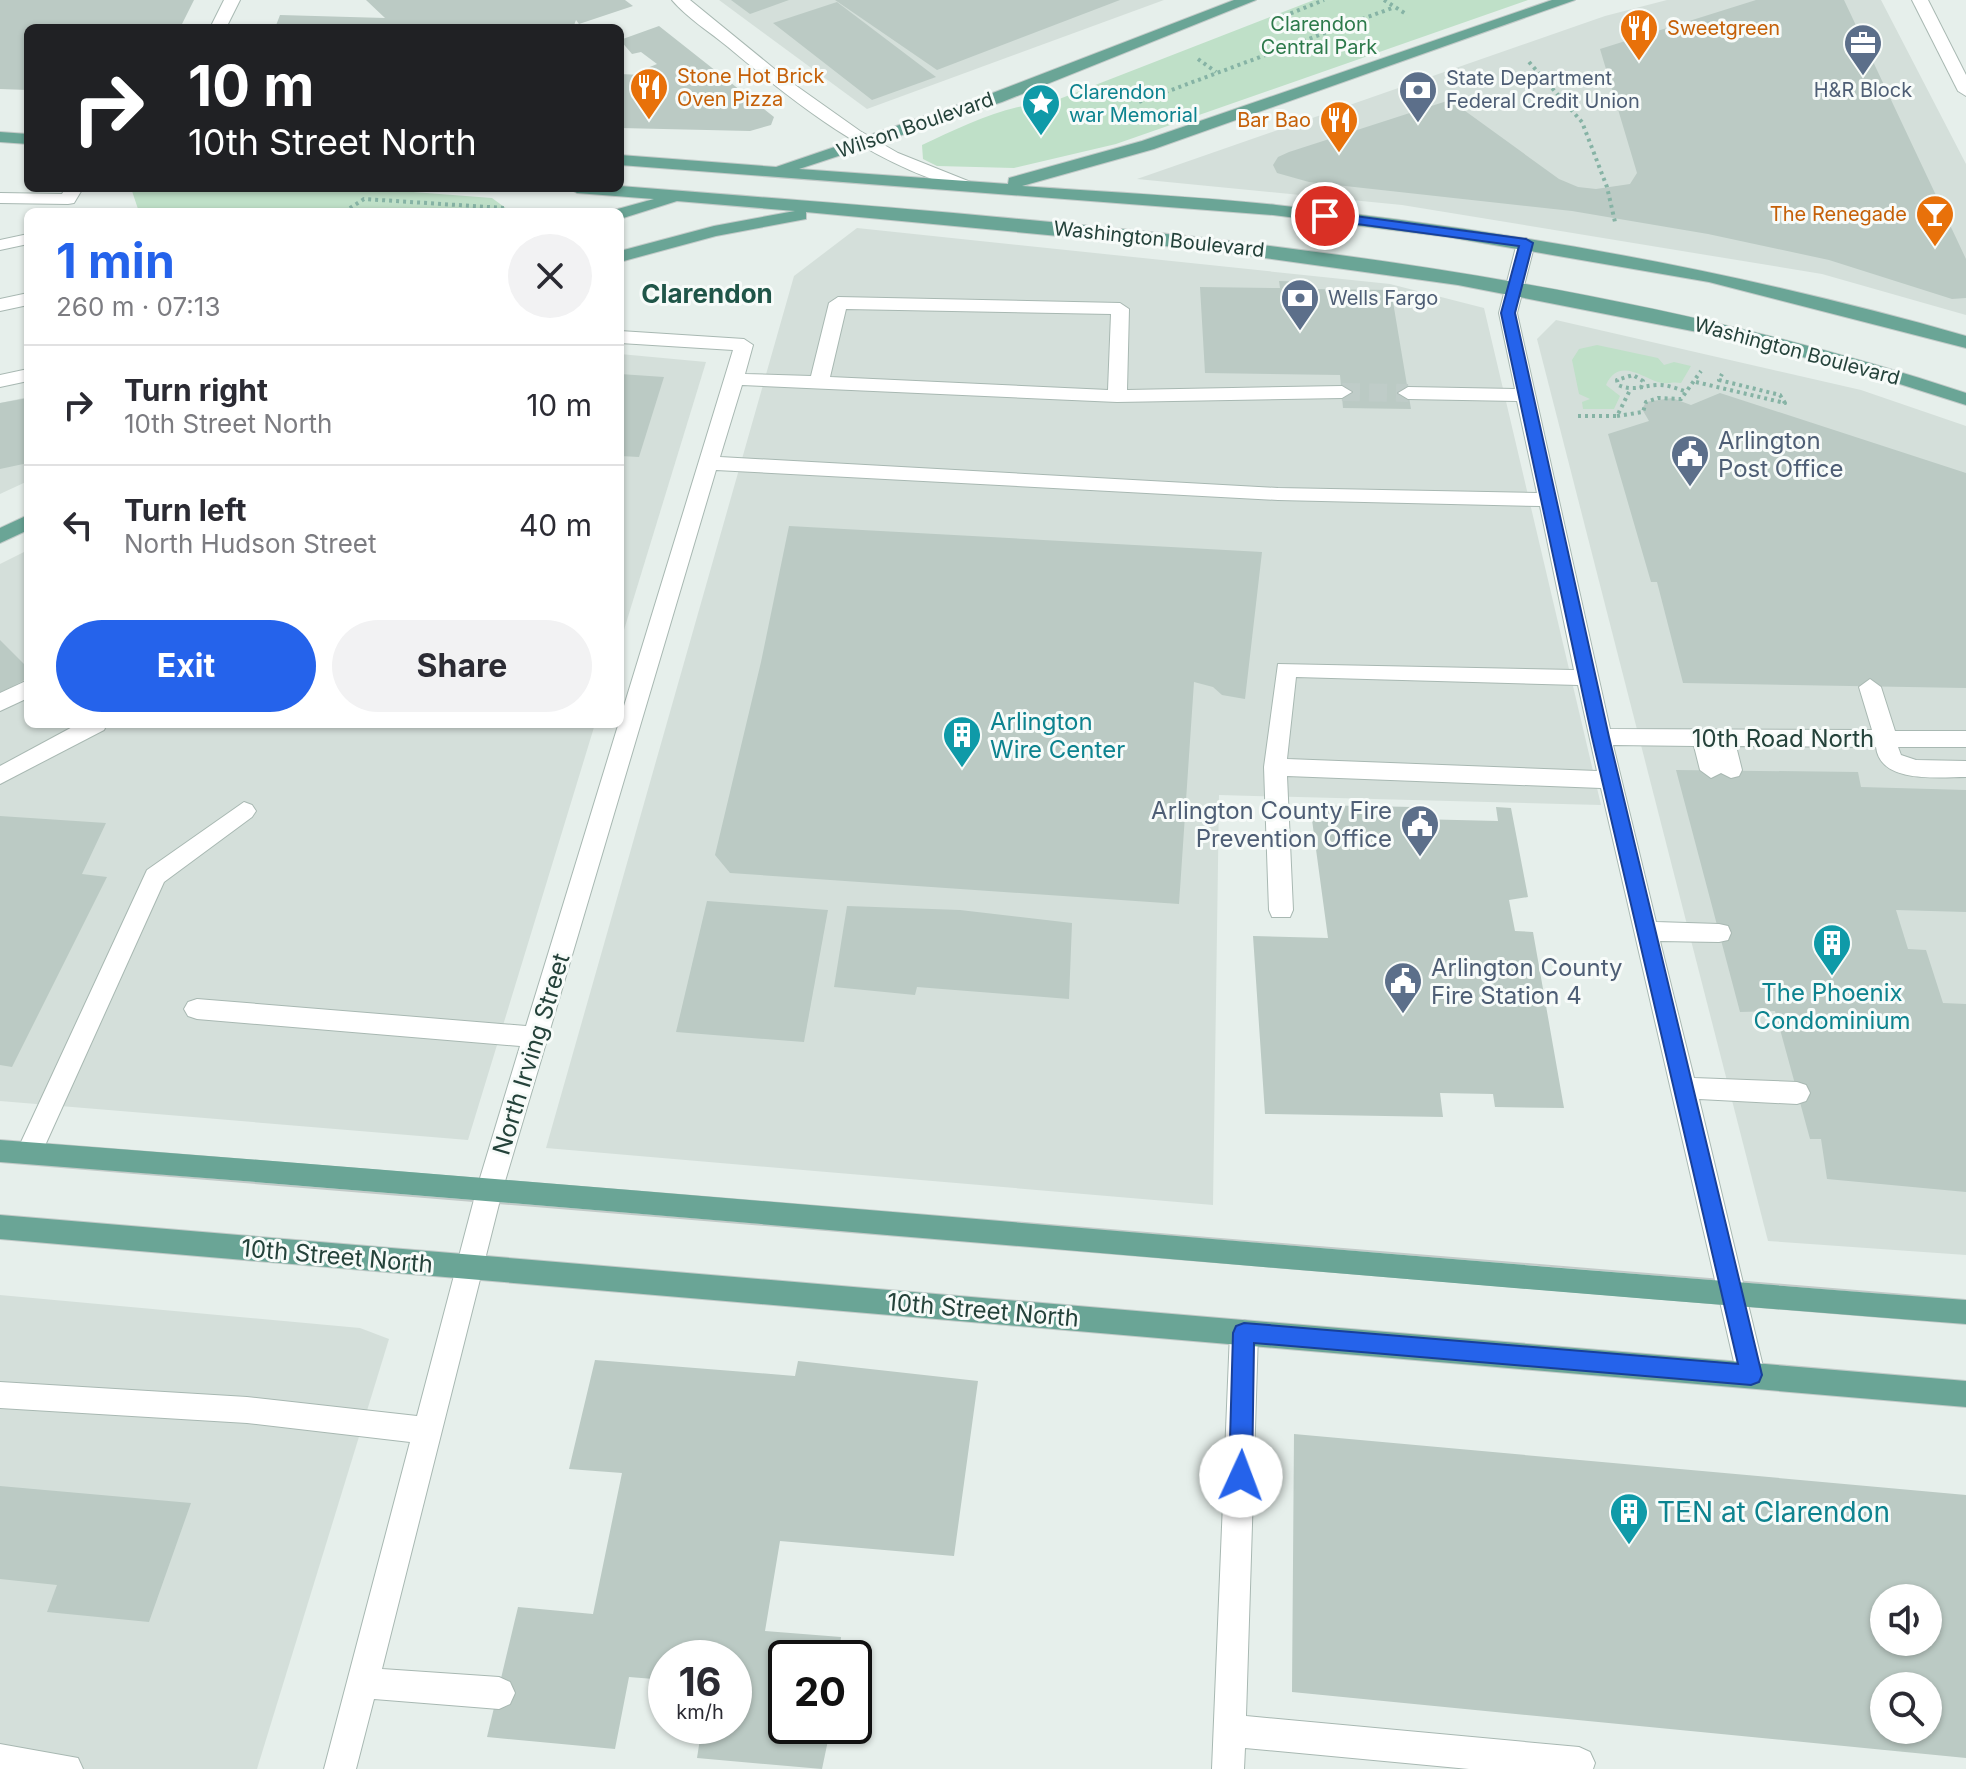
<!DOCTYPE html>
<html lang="en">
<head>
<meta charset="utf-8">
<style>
	body { margin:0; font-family:Inter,sans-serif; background:#f2f2f3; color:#2b2b33; height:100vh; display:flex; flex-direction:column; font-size:30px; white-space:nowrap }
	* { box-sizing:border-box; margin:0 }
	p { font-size:26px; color:#7c7c81 }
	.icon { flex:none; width:44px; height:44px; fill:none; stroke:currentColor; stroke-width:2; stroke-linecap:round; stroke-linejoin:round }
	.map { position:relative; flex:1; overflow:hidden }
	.drawer { position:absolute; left:24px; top:208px; width:600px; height:520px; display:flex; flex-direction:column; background:#fff; border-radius:12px; box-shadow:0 2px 6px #0004 }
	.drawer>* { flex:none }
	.guide { position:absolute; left:24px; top:24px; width:600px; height:168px; border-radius:12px; box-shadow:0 2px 6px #0004; background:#202124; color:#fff; overflow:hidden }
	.fabs { position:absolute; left:1870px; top:1584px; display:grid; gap:16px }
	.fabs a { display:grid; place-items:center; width:72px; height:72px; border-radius:50%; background:#fff; box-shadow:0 2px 6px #0004; font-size:40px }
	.speed { position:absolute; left:648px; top:1640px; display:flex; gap:16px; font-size:40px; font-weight:700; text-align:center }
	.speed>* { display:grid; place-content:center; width:104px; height:104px; border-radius:50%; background:#fff; box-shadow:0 2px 6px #0004; line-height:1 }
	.speed small { font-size:20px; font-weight:400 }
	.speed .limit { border:4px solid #111; border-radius:12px; background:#fff; color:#111 }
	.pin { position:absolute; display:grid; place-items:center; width:68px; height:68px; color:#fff; margin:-34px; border:4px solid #fff; border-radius:50%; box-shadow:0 2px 8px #0007 }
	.me { position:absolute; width:88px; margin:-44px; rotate:2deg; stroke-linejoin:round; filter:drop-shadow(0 0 6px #0008) }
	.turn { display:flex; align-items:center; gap:28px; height:168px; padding:0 32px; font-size:36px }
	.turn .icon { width:104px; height:104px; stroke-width:2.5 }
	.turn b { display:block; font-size:56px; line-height:68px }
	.round { display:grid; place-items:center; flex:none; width:84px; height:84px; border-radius:42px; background:#f2f2f3 }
	.head { display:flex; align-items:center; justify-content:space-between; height:136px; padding:0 32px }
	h1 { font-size:48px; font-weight:700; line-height:60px; color:#2563eb }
	.cta { display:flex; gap:16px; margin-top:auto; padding:16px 32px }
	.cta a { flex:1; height:92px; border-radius:48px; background:#2563eb; color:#fff; font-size:32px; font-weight:700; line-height:92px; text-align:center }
	.cta a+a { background:#f2f2f3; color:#2b2b33 }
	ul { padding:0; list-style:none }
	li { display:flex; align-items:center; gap:24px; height:120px; padding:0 32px; border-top:2px solid #e1e1e2 }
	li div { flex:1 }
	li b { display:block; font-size:30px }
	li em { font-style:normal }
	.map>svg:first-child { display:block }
	.built { fill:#d4dfda }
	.green { fill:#bfe0c8 }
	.building { fill:#bbcac4; fill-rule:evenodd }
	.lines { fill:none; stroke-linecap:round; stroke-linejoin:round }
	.minor-tunnel { stroke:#bfccc8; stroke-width:18; stroke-dasharray:18 9; stroke-linecap:butt }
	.minor-casing { stroke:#a8b8b2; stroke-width:2 }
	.major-casing { stroke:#c2cac8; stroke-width:2 }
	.path { stroke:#86b3a5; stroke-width:4; stroke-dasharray:3 4; stroke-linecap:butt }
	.minor { fill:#fff; fill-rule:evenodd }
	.major { fill:#6aa596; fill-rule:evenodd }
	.route { fill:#2563eb; stroke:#184099; stroke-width:2 }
	.labels { text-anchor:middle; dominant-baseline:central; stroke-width:6; stroke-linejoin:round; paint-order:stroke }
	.far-park-label { font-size:20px; fill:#2d7a4b; stroke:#f7fbf9 }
	.far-food-label { font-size:20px; fill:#c56008; stroke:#f7fbf9; text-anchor:start }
	.far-service-label { font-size:20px; fill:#4e5e75; stroke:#f7fbf9; text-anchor:start }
	.far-culture-label { font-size:20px; fill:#0d838f; stroke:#f7fbf9; text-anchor:start }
	.far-street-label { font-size:20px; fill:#24423a; stroke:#f7fbf9 }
	.service-label { font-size:24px; fill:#4e5e75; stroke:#f7fbf9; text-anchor:start }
	.culture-label { font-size:24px; fill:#0d838f; stroke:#f7fbf9; text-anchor:start }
	.street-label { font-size:24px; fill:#24423a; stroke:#f7fbf9 }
	.far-district-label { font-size:26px; font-weight:bold; fill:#1f5548; stroke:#f7fbf9 }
	.near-culture-label { font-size:28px; fill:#0d838f; stroke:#f7fbf9; text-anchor:start }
</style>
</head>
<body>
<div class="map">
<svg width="1966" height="1769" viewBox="0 0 1966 1769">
	<rect width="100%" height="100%" fill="#e6efeb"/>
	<g class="built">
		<path d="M719 0H1164L867 109Z"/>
		<path d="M1667 0H1881L1966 164V315L1822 274 1402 205 1137 179 1605 16Z"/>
		<path d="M857 228 1390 284 1484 308 1601 805 1219 795 1213 1205 546 1148 794 276Z"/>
		<path d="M1556 320 1861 390 1966 426V1255L1768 1241 1537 339Z"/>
		<path d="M620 354 706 362 620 643Z"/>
		<path d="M28 397V481L0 494V403Z"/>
		<path d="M28 550V724H595L468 1140 0 1101V564Z"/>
		<path d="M0 1295 360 1328 389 1339 257 1769H0Z"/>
	</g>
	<g class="green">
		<path d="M1314 0H1528L1116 144 1014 168 937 166 923 159 922 145C961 127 1006 104 1049 103Z"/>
		<path d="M131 188H361L492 198 511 212H139Z"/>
		<path d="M1597 345 1658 358 1664 365 1674 362 1691 366 1681 383C1671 381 1668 385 1658 382 1642 377 1618 357 1606 385L1620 396 1614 409H1583L1582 402 1590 399 1579 394 1572 360 1579 349Z"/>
	</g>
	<g class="building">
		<path d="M0 0H194L180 28H28V90L0 89Z"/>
		<path d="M366 0H625L633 6 579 24 576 20 573 28H275L280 15 385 18Z"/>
		<path d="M731 0H789L750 14Z"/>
		<path d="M835 0H1120L937 70Z"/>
		<path d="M1756 0H1844L1966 259V298L1952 299 1829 260 1708 234 1572 211 1309 182 1277 173 1273 165 1278 157 1289 152 1450 100 1559 179 1578 187 1596 189 1630 184 1637 173 1600 49Z"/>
		<path d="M837 2 936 77 872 100 773 23Z"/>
		<path d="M659 26 774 117 771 125 750 131 620 128V74L642 75 645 69 657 64 641 52 632 54 620 40Z"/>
		<path d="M1279 281 1310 282 1311 289 1391 290 1411 409 1343 408 1340 375 1205 373 1200 287 1280 288Z"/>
		<path d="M620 374 664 377 639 457 620 456Z"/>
		<path d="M1720 393 1966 473V688L1683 683 1657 582H1651L1608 434 1649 421 1642 409 1646 402 1672 398 1691 405Z"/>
		<path d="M28 398V463L0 469V403Z"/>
		<path d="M789 526 1262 552 1245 699 1222 695 1213 687 1194 682 1179 904 730 873 715 855 761 662Z"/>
		<path d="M0 640 28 668V678L0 693Z"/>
		<path d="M1676 770 1858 772 1861 787 1966 790V912L1896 910 1908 949 1926 950 1943 1003 1966 1004V1192L1827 1179 1821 1139H1810L1775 1011 1740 1012Z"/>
		<path d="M1310 805 1414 807 1416 819 1498 821 1496 807 1511 808 1528 897 1509 900 1515 931 1533 932 1564 1108 1495 1107 1493 1094 1440 1093 1443 1117 1265 1114 1253 936 1328 938Z"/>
		<path d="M0 816 106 823 82 874 107 877 12 1067 0 1065Z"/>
		<path d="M707 901 828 910 804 1042 676 1032Z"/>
		<path d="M847 906 960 910 1072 923 1069 999 917 987 915 995 834 987Z"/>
		<path d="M595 1360 795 1376 798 1361 978 1381 954 1556 780 1541 765 1631 841 1637 839 1658H786V1726H831L822 1769 697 1758 702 1726H734V1658H666V1680L629 1677 615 1749 487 1737 518 1607 593 1614 622 1473 569 1469Z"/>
		<path d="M1294 1434 1966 1495V1758L1292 1692ZM1884 1598H1928V1642H1884ZM1884 1686H1928V1730H1884Z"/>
		<path d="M0 1486 191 1503 149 1622 47 1612 57 1585 0 1579Z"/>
	</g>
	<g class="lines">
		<path class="minor-tunnel" d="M1342 392 1408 393"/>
		<defs>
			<g id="minor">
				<path d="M224 0H240L226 28H210Z"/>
				<path d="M672 0H690L788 80 860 131 898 153 983 187 974 192C879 169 802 109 728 47 710 32 687 18 672 0Z"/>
				<path d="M1912 0H1928L1966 75V96L1958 91Z"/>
				<path d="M65 188H83L74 203 68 204 0 203V193L62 194Z"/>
				<path d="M28 234V244L0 250V240Z"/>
				<path d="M1526 238 1535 243 1517 313 1610 729 1872 730 1859 687 1870 679 1881 687 1895 731H1966V747H1898L1901 755 1916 760 1966 761V777C1938 777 1880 784 1876 747L1736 746 1742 770 1739 776 1731 778 1721 773 1711 778 1700 770 1694 746 1613 745 1656 922 1719 924 1728 926 1731 933 1728 940 1719 942 1660 941 1694 1078 1797 1082 1806 1085 1810 1093 1806 1101 1797 1104 1699 1099 1765 1375 1761 1384 1751 1388 1741 1384 1737 1375 1601 788 1287 776 1293 910 1290 917H1272L1269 910 1264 767 1278 664 1574 670 1540 506 1278 500 716 470 503 1188 382 1669 499 1677 510 1682 515 1693 510 1704 499 1709 374 1699 356 1769H324L410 1442 247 1423 0 1408V1382L247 1397 417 1416 477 1188 520 1046 197 1019 188 1016 184 1009 188 1002 197 999 526 1026 733 350 620 343V331L744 339 753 345 745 374 811 376 829 303 838 297 1120 303 1129 309 1127 390 1342 386 1352 392 1342 398 1117 402 742 385 720 457 1278 488 1537 493 1517 401 1408 399 1398 393 1408 387 1515 389 1499 313 1517 243ZM846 309 1111 314 1108 390 830 377ZM1296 677 1578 685 1597 771 1287 759Z"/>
				<path d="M28 293V305L0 311V299Z"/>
				<path d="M28 369V381L0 387V375Z"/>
				<path d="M28 680V698L0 711V693Z"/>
				<path d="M78 724H107L104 730 0 784V766Z"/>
				<path d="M244 802 252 805 256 811 252 817 164 882 38 1161 29 1164 20 1161 16 1153 147 870Z"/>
				<path d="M1244 1320 1254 1324 1258 1333 1246 1716 1579 1747 1590 1752 1595 1763 1593 1769H1469L1245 1748 1244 1769H1212L1230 1333 1234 1324Z"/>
				<path d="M0 1744 78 1758 83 1769H0Z"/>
			</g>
			<g id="major">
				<path d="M1234 0H1256L1002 102 799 169 1008 184 1009 178 1142 141 1552 0H1575L1154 149 1022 186C1106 192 1191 196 1276 205 1509 230 1740 271 1966 336V348L1709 282 1448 237 1273 215 620 165V155L776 167 990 94Z"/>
				<path d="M0 132 28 134V144L0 142Z"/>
				<path d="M620 186C1066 222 1539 251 1966 393V405L1865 373 1728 338 1458 285 1207 250 806 212V219L716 236 620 262V251L714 226 795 211 677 201 620 219V212L614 210 654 199 577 193 568 188Z"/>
				<path d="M28 515V530L0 543V528Z"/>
				<path d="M0 1140C656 1189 1310 1250 1966 1300V1324C1310 1274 656 1212 0 1162Z"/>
				<path d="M0 1215 1966 1381V1407L0 1239Z"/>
			</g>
		</defs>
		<use href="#minor" class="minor-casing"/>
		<use href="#major" class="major-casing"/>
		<g class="path">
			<path d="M1384 0 1406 14"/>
			<path d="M1284 16 1324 0"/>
			<path d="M1198 59 1216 72"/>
			<path d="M1529 62 1582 122 1607 187 1615 222"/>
			<path d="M1139 102 1392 8"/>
			<path d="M344 212 364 199 504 208"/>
			<path d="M1696 382 1785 403 1780 395 1719 380 1722 374"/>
			<path d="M1641 388 1643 381 1633 375 1617 380 1618 385C1634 392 1644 385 1659 385 1669 385 1678 389 1687 392"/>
			<path d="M1578 416H1617L1630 390"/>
			<path d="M1617 416 1643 412 1646 402 1658 398 1681 399 1701 371"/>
		</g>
		<use href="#minor" class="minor"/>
		<use href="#major" class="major"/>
	</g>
	<path class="route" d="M1325 212 1526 239 1533 243 1515 313 1609 737 1762 1375 1759 1382 1751 1385 1254 1343 1252 1476 1249 1484 1241 1487 1233 1484 1229 1476 1233 1333 1236 1326 1244 1323 1738 1364 1592 737 1501 313 1519 246 1320 219V213Z"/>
	<defs>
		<symbol id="restaurant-pin" viewBox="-11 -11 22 30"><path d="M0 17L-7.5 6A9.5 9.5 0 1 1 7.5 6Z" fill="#e8710a" stroke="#f7fbf9"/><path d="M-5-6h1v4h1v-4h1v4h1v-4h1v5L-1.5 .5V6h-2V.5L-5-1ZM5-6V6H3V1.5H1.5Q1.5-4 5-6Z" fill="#fff"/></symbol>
		<symbol id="office-pin" viewBox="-11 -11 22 30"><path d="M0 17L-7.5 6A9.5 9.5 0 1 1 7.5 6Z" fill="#5c6f8a" stroke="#f7fbf9"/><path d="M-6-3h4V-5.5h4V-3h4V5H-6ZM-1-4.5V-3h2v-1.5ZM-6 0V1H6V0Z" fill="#fff"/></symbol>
		<symbol id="bank-pin" viewBox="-11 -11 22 30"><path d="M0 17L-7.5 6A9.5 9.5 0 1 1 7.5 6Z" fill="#5c6f8a" stroke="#f7fbf9"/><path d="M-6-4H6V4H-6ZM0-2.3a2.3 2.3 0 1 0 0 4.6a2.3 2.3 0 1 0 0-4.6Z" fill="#fff"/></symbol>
		<symbol id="sight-pin" viewBox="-11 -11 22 30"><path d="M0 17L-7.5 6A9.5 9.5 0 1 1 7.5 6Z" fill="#0f9aa8" stroke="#f7fbf9"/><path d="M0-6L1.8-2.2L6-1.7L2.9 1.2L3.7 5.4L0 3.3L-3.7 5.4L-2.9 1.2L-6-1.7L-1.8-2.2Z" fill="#fff"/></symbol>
		<symbol id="bar-pin" viewBox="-11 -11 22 30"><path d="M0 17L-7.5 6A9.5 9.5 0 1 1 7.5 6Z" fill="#e8710a" stroke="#f7fbf9"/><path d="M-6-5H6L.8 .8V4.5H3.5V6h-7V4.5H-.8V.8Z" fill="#fff"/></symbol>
		<symbol id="civic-pin" viewBox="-11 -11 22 30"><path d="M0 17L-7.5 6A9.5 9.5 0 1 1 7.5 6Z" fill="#5c6f8a" stroke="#f7fbf9"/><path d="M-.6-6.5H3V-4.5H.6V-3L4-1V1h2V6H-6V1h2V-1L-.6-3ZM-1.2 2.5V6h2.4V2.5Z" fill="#fff"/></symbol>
		<symbol id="building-pin" viewBox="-11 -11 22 30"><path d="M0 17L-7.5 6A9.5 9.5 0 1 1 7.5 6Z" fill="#0f9aa8" stroke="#f7fbf9"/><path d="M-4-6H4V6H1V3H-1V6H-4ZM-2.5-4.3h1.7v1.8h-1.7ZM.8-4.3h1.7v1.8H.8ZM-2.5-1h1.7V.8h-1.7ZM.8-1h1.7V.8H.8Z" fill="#fff"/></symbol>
	</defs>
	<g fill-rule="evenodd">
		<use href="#restaurant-pin" x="1617" y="6" width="44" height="60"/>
		<use href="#office-pin" x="1841" y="21" width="44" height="60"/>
		<use href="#restaurant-pin" x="627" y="65" width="44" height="60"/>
		<use href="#bank-pin" x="1396" y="68" width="44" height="60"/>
		<use href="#sight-pin" x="1019" y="81" width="44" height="60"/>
		<use href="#restaurant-pin" x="1317" y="98" width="44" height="60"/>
		<use href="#bar-pin" x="1913" y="192" width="44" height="60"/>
		<use href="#bank-pin" x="1278" y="276" width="44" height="60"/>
		<use href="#civic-pin" x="1668" y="432" width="44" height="60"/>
		<use href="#building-pin" x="940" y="713" width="44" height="60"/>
		<use href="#civic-pin" x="1398" y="802" width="44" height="60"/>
		<use href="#building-pin" x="1810" y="921" width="44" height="60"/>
		<use href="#civic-pin" x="1381" y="959" width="44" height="60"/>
		<use href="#building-pin" x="1607" y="1490" width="44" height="60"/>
	</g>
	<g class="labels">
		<g class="far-park-label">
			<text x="1319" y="24">Clarendon<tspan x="1319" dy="23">Central Park</tspan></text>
		</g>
		<g class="far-food-label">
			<text x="1667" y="28">Sweetgreen</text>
			<text x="677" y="76">Stone Hot Brick<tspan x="677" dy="23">Oven Pizza</tspan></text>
			<text x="1311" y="120" text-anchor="end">Bar Bao</text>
			<text x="1907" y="214" text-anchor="end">The Renegade</text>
		</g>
		<g class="far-service-label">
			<text x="1446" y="78">State Department<tspan x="1446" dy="23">Federal Credit Union</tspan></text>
			<text x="1863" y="90" text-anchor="middle">H&amp;R Block</text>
			<text x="1328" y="298">Wells Fargo</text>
		</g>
		<g class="far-culture-label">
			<text x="1069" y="92">Clarendon<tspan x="1069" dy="23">war Memorial</tspan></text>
		</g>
		<g class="far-street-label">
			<text transform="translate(915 125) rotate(-19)">Wilson Boulevard</text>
			<text transform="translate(1159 239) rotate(6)">Washington Boulevard</text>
			<text transform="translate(1797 351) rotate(15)">Washington Boulevard</text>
		</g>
		<g class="service-label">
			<text x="1718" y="440">Arlington<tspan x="1718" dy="28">Post Office</tspan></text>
			<text x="1392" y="810" text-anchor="end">Arlington County Fire<tspan x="1392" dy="28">Prevention Office</tspan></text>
			<text x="1431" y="967">Arlington County<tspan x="1431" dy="28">Fire Station 4</tspan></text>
		</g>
		<g class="culture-label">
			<text x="990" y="721">Arlington<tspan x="990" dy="28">Wire Center</tspan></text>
			<text x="1832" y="992" text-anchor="middle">The Phoenix<tspan x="1832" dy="28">Condominium</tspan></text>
		</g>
		<g class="street-label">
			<text x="1783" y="738">10th Road North</text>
			<text transform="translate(531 1054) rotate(-73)">North Irving Street</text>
			<text transform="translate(337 1256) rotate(5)">10th Street North</text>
			<text transform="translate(983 1310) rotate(5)">10th Street North</text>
		</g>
		<g class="far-district-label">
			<text x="707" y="293">Clarendon</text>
		</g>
		<g class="near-culture-label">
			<text x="1657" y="1512">TEN at Clarendon</text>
		</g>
	</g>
</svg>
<div class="fabs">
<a><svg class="icon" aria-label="sound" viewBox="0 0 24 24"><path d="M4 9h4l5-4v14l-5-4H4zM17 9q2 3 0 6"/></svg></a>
<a><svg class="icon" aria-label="search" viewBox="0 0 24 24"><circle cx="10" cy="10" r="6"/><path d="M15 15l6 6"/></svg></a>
</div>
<div class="speed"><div>16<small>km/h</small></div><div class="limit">20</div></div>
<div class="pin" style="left:1325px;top:216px;background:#d93025"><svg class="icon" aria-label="arrive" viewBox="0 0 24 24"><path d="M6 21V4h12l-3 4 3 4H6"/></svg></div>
<svg class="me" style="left:1241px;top:1476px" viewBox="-20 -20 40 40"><circle r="19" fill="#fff"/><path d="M0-13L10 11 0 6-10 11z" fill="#2563eb"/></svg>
<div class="guide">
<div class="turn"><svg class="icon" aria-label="right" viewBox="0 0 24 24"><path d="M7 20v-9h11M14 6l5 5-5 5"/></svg><div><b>10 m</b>10th Street North</div></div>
</div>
<section class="drawer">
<div class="head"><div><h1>1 min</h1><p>260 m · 07:13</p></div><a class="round"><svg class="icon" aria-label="close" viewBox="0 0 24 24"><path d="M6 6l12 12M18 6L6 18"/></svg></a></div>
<ul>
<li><svg class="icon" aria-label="right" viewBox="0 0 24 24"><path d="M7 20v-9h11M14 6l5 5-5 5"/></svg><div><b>Turn right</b><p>10th Street North</p></div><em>10 m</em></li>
<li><svg class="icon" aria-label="left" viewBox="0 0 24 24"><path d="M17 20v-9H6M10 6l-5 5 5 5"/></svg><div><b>Turn left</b><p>North Hudson Street</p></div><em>40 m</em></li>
</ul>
<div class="cta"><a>Exit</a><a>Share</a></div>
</section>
</div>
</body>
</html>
